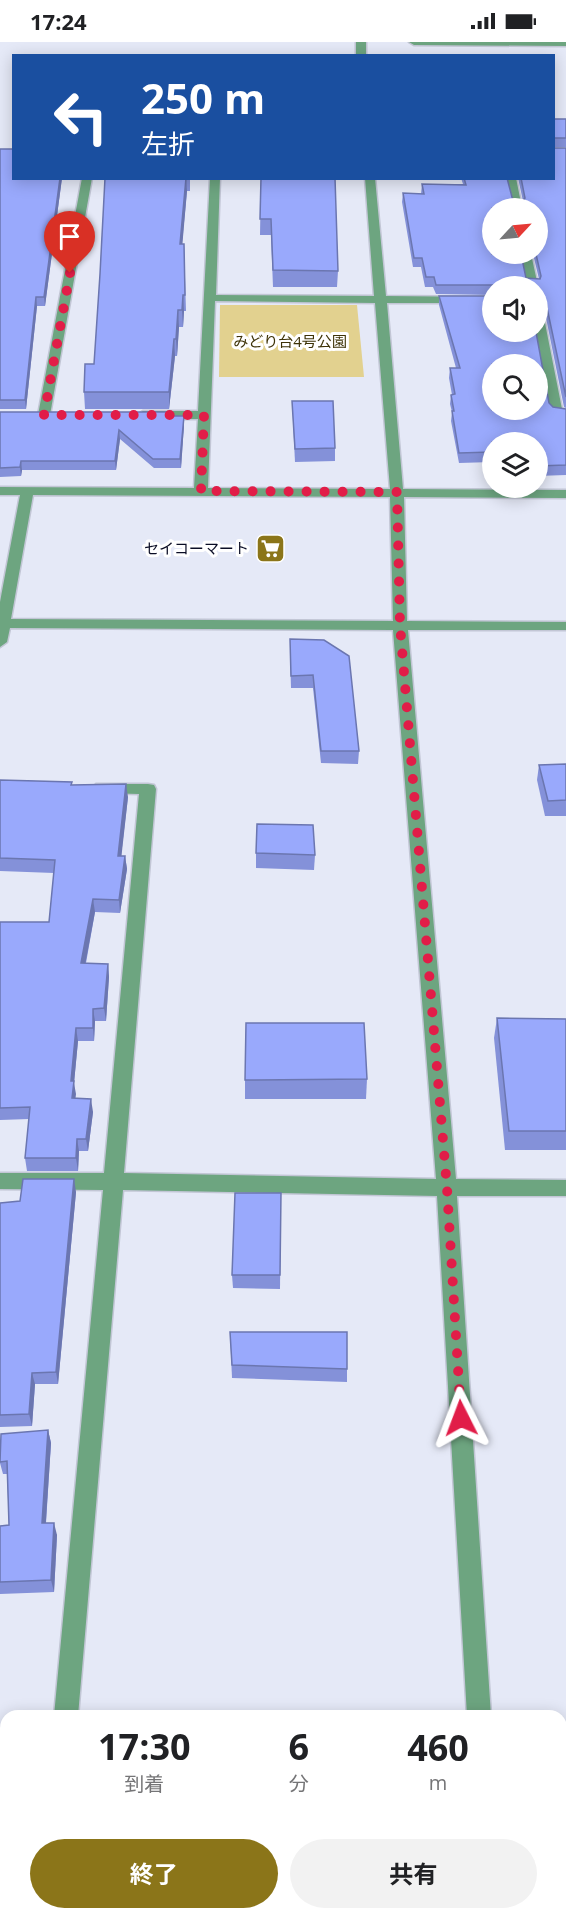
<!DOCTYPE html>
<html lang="ja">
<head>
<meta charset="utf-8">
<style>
	body { margin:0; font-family:"Open Sans","Noto Sans JP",sans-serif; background:#f2f2f2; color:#202124; height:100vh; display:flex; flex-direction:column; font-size:22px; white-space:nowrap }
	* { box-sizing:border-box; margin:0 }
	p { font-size:20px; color:#757577 }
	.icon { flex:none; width:33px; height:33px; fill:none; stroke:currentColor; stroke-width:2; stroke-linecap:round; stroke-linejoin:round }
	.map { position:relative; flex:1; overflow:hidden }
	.sheet { position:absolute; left:0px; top:1668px; width:567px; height:210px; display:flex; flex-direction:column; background:#fff; border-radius:18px 18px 0 0; box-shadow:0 3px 15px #0003 }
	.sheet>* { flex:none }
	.hud { position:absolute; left:12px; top:12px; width:543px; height:126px; border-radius:0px; box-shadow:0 3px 15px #0003; background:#1a4fa0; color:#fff; overflow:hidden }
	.needle { width:39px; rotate:64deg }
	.tools { position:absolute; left:482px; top:156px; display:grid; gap:12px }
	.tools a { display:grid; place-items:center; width:66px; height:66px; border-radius:50%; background:#fff; box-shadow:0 3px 15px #0003; font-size:30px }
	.pin { position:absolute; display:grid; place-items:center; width:51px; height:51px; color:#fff; margin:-62px -26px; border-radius:50% 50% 50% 0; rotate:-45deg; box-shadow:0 0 6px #0007 }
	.pin .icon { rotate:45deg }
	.me { position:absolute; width:66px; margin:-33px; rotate:357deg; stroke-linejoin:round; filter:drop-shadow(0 0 4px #0008) }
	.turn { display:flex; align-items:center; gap:21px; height:126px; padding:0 30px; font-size:27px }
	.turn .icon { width:78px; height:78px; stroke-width:2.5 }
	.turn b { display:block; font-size:42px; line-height:51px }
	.eta { display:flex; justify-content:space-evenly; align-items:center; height:102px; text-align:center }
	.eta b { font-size:36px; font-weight:700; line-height:42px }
	.action { display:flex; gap:12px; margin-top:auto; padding:12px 30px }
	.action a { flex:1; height:69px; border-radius:36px; background:#8b7519; color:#fff; font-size:24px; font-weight:700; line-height:69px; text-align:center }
	.action a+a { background:#f2f2f2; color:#202124 }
	.status { display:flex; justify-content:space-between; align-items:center; height:42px; padding:0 30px; background:#fff; direction:ltr }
	.status svg { height:16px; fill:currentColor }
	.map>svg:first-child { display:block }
	.green { fill:#e2d18f }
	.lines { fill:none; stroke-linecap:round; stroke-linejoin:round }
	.minor-casing { stroke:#c2c6d5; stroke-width:3 }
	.minor { fill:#6da580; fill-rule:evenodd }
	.wall { fill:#8491d9; fill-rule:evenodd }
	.shaded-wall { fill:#6b76b0 }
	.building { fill:#99a9fc; stroke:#6b76b0; stroke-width:1.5; fill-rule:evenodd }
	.route { stroke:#e11d48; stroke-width:10; stroke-dasharray:0 18 }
	.labels { text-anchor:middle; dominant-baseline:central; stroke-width:6; stroke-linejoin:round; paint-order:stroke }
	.far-park-label { font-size:15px; fill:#3d3207; stroke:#fff }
	.far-poi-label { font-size:15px; fill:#0a0d25; stroke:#fff; text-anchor:end }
</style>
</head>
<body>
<div class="status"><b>17:24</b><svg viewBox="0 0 49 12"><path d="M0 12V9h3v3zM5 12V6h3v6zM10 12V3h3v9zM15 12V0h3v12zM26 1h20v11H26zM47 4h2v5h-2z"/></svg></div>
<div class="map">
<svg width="566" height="1878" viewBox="0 0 566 1878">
	<rect width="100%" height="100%" fill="#e5e9f7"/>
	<path class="green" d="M220 263H357L364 335H219Z"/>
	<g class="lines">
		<defs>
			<g id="minor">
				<rect x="356" y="0" width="10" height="14"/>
				<path d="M409 0H566V4L414 3Z"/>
				<path d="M82 136H92L50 373 44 377 38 373Z"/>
				<path d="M210 136H220L216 253 374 254 365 136H375L386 254 492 255V261H387L403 447 566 448V456L404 455 407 579 566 580V588H408L456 1137 566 1138V1154H457L491 1674H467L437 1154 123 1148 78 1674H54L103 1148 0 1147V1131H104L139 752 102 751 96 750 94 746 96 742H148L154 743 156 747 124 1131 436 1137 393 588 10 586 7 600 0 605V560L20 453H0V445L194 446 198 377H143L137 373 143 369H198ZM215 259 375 261 390 447 208 446ZM33 453 390 455 393 579 11 577Z"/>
				<path d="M506 136H516L522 166H512Z"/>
				<path d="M520 212H531L538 244 537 245 526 244Z"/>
				<path d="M537 268 543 271 562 367H566V375L552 373 550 370 535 290H537Z"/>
				<path d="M36 1872H62L61 1878H35Z"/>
				<rect x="478" y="1872" width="26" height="6"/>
			</g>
		</defs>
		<use href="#minor" class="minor-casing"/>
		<use href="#minor" class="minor"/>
	</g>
	<g class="wall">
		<rect x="554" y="77" width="12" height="28"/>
		<path d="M566 106V366L564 365 545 271 537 267V244H492V253L436 252 433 245H425L421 225H413L402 160 403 151 421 152 422 142H463L461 136H507L513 159H523L518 136H554ZM492 166H537V212H533L539 237 526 236Z"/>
		<path d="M0 107 62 136 45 264H37L26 367H0Z"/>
		<path d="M105 136H190V149H187L182 202H184L186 269H184L183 285H179L177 314H175L169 367H85L84 350 94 322 100 232Z"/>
		<path d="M261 136 338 229 337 245H273L271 193H260Z"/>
		<path d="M439 254 553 365 566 367V433L537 434V400H492V420L459 421 451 379 452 370 450 362 451 353H452L449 336 450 326H456L439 263Z"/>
		<path d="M292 359 335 406V419L295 420Z"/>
		<path d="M0 370H168V374H184V383L181 426H154L120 397 116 428H22L21 434 0 435Z"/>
		<path d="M324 598 359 709 358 722 321 721 313 646H291L290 610Z"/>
		<path d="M566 722V774H545L537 738 539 723Z"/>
		<path d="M0 738 72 740V743L128 755 121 814H125L127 827 120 871 95 870 86 921 108 922 109 935 106 979H95L94 999H78L74 1041 75 1056 93 1070 88 1109H79L78 1129H27L25 1116 29 1077 0 1078V880H49L54 831 0 829Z"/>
		<path d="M256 811 315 813 314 828 256 826Z"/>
		<path d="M497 976 566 977V1108H505L494 996Z"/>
		<path d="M367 1037 366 1057H245V1038Z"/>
		<path d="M76 1150 58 1342H35L32 1384 0 1385V1161L20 1159Z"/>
		<path d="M281 1151 280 1247 233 1246 232 1233Z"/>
		<path d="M230 1290 347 1327V1340L232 1336Z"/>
		<path d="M48 1388 51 1401 46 1481 57 1493 54 1550 0 1552V1484L9 1483 7 1432H3L0 1421V1412Z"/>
		<rect x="0" y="1710" width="6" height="89"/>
	</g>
	<g class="shaded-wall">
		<path d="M60 136H62L45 264 44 255Z"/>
		<path d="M186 136 187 149 181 218 180 202Z"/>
		<path d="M183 253 184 269 183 285 182 268Z"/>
		<path d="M36 255 37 264 26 367 25 358Z"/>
		<path d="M178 268 179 285 177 314 176 297Z"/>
		<path d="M174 297 175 314 169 367V350Z"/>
		<path d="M184 374V383L181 426 180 417Z"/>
		<path d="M119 388 120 397 116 428 115 419Z"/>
		<path d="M21 419 22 428 21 434 20 425Z"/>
		<path d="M126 742 128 755 120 827 118 814Z"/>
		<path d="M125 814 127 827 120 871 119 858Z"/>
		<path d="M93 857 95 870 83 934 81 921Z"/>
		<path d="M108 922 109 935 106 979 104 966Z"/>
		<path d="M93 967 95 979 94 999 93 986Z"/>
		<path d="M76 986 78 999 74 1041 76 1052 74 1069 71 1039Z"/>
		<path d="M91 1057 93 1070 88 1109 86 1097Z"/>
		<path d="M77 1097 79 1109 78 1129 76 1116Z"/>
		<path d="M74 1137 76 1150 58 1342 56 1330Z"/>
		<path d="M32 1331 35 1342 32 1384 29 1372Z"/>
		<path d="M48 1388 51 1401 45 1493 42 1481Z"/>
		<path d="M54 1481 57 1493 54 1550 51 1538Z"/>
	</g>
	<g class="building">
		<rect x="554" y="77" width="12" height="19"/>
		<path d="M554 106H566V355L546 261 537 257V244H494L493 243H436L434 235H426L422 216H414L403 151 424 152 422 142 466 143 464 136H507L513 159H523L525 156 521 136H554ZM492 166H537L536 212 541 234 540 237 526 236 521 212H492Z"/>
		<path d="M0 107H14V136H60L44 255H36L25 358H0Z"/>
		<path d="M105 136H186L180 202H184L185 253H183L182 268H178L176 297H174L169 350H84L85 322H94L100 232Z"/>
		<path d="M261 136H335L338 229 273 228 271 177H260Z"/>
		<path d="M439 254H492V290H536L549 361 553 365 566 367V423L537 424V400H492V410L459 411 452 369H454L451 353 455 352 450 326H460ZM492 322H537V368H492Z"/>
		<path d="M292 359H333L335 406 295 407Z"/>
		<path d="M0 370H168L167 374H184L180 417H153L119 388 115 419H21L20 425 0 426Z"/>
		<path d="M290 597 324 598 349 614 359 709H321L313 633 291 634Z"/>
		<path d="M566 722V758L548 759 539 723Z"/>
		<path d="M0 738 72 740 71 743 126 742 118 814H125L119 858 93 857 81 921 108 922 104 966 93 967V986H76L71 1039H74L72 1056 91 1057 86 1097H77L76 1116H25L30 1065 0 1066V880H49L55 818 0 816Z"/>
		<path d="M257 782 313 783 315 813 256 811Z"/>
		<path d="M497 976 566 977V1089H509Z"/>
		<path d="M246 981H364L367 1037 245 1038Z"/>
		<path d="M23 1137H74L56 1330 32 1331 29 1372 0 1373V1161L20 1159Z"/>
		<path d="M235 1151H281L280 1233H232Z"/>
		<path d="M230 1290H347V1327L232 1323Z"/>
		<path d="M48 1388 42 1481H54L51 1538 0 1540V1484L9 1483 7 1419 0 1420 1 1392Z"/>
		<rect x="0" y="1710" width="6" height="80"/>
	</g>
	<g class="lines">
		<path class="route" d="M70 231 44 373H204L201 449 397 450 400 583 447 1146 461 1376"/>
	</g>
	<defs>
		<symbol id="supermarket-square" viewBox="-11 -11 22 22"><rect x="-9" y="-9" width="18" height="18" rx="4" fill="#8b7519" stroke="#fff"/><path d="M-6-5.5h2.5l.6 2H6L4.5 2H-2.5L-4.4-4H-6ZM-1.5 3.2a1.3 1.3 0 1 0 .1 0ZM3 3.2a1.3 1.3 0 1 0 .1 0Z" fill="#fff"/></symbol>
	</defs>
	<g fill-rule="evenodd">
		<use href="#supermarket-square" x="254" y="490" width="33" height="33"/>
	</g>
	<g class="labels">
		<g class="far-park-label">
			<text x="290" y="299">みどり台4号公園</text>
		</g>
		<g class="far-poi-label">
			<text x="249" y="506">セイコーマート</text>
		</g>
	</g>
</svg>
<div class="tools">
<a><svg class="needle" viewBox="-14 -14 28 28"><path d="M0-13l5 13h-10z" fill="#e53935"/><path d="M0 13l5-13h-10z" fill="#757577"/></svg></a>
<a><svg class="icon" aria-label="sound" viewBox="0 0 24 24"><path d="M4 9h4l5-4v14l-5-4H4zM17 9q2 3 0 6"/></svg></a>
<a><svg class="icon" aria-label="search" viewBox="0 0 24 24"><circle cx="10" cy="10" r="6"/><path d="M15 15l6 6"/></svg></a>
<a><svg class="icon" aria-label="layers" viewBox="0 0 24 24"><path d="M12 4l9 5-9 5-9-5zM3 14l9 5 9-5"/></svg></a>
</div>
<div class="pin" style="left:70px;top:231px;background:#d93025"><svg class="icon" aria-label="arrive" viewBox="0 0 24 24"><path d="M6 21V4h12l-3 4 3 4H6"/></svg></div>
<svg class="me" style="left:461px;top:1376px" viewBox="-20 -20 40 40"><path d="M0-17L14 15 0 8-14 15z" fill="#e11d48" stroke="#fff" stroke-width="4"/></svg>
<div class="hud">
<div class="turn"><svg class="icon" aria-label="left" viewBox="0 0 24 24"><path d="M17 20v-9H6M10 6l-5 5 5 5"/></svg><div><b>250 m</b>左折</div></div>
</div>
<section class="sheet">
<div class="eta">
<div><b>17:30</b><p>到着</p></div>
<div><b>6</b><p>分</p></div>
<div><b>460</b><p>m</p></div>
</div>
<div class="action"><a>終了</a><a>共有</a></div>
</section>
</div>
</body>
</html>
